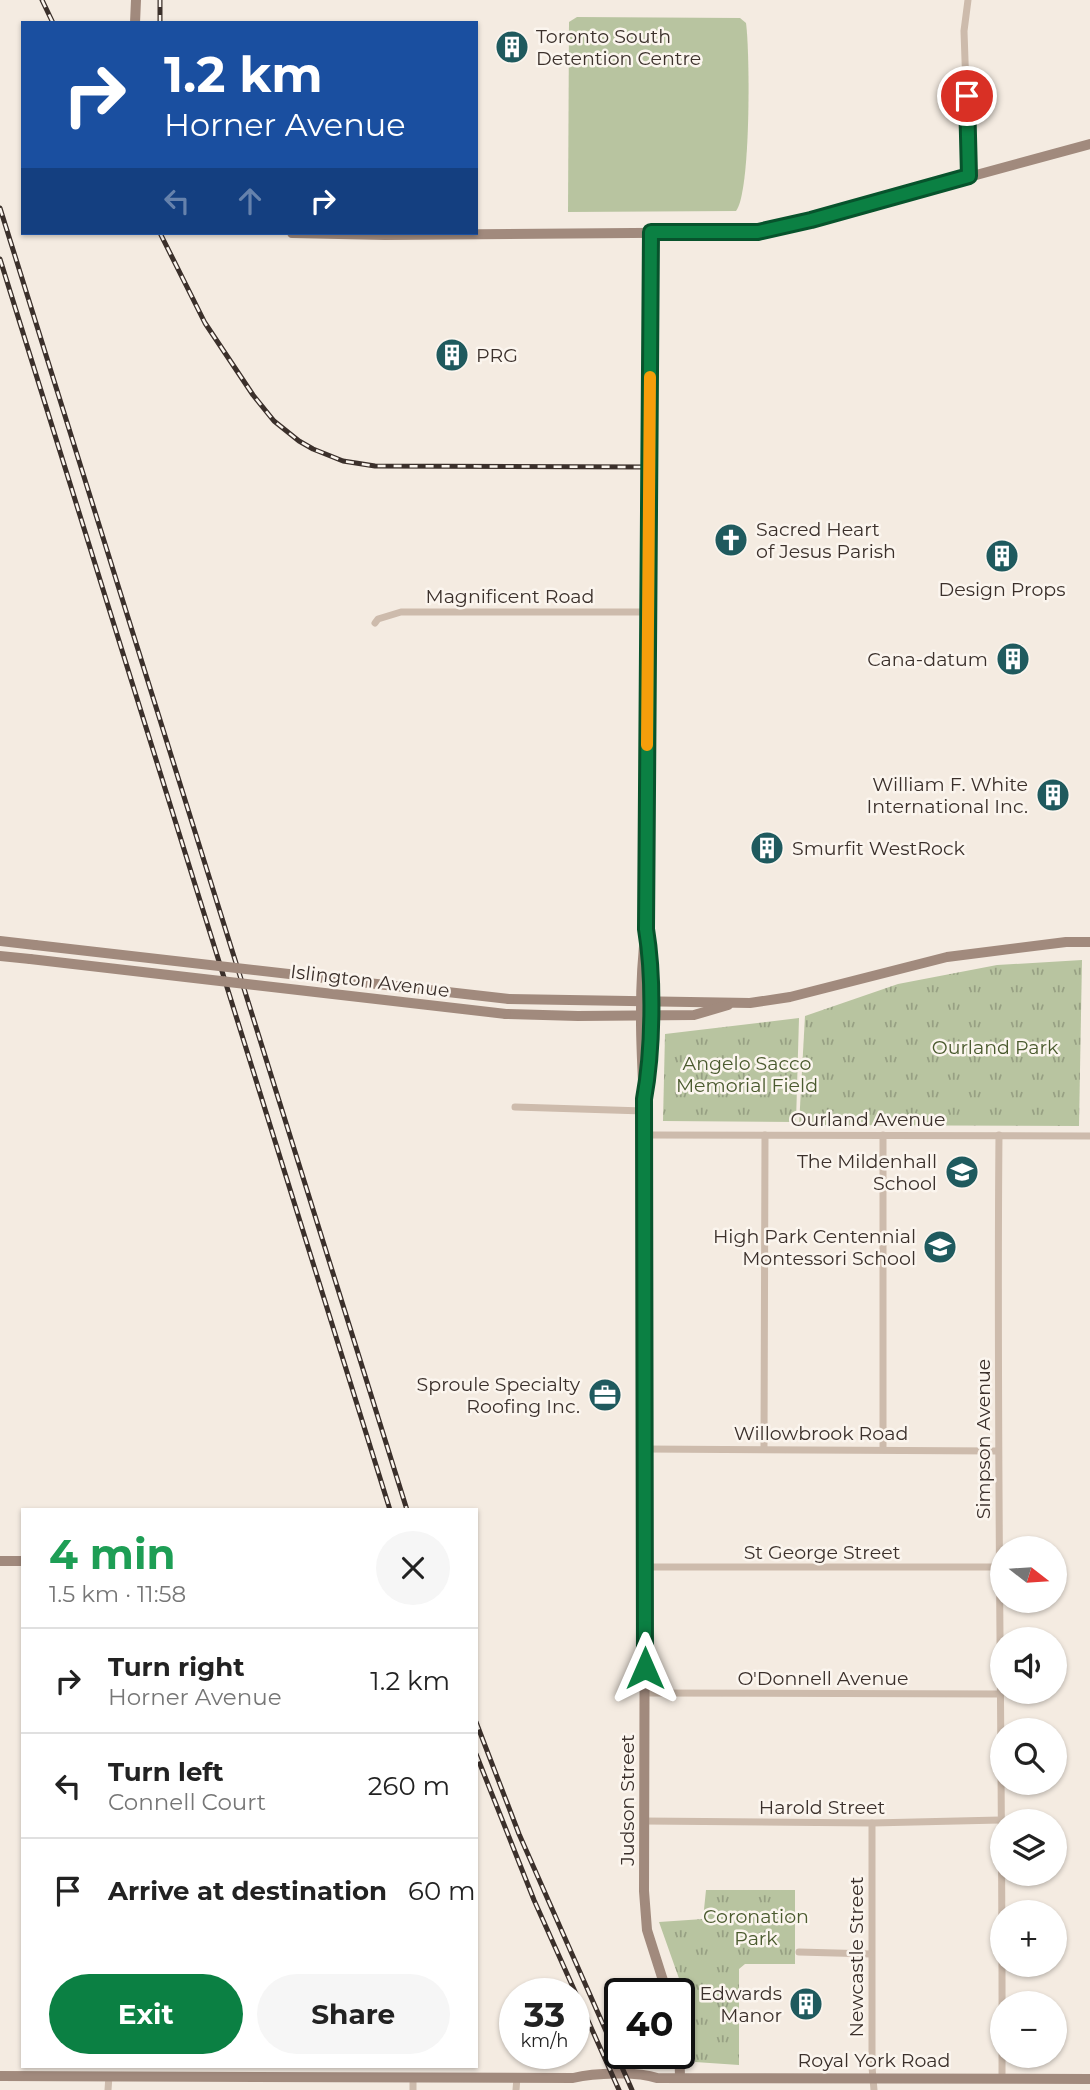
<!DOCTYPE html>
<html lang="en">
<head>
<meta charset="utf-8">
<style>
	body { margin:0; font-family:Montserrat,sans-serif; background:#f6f6f6; color:#222; height:100vh; display:flex; flex-direction:column; font-size:26px; white-space:nowrap }
	* { box-sizing:border-box; margin:0 }
	p { font-size:23px; color:#767676 }
	.icon { flex:none; width:38px; height:38px; fill:none; stroke:currentColor; stroke-width:2; stroke-linecap:round; stroke-linejoin:round }
	.map { position:relative; flex:1; overflow:hidden }
	.details { position:absolute; left:21px; top:1508px; width:457px; height:560px; display:flex; flex-direction:column; background:#fff; border-radius:0px; box-shadow:0 2px 5px #0004 }
	.details>* { flex:none }
	.top-card { position:absolute; left:21px; top:21px; width:457px; height:214px; border-radius:0px; box-shadow:0 2px 5px #0004; background:#1a4fa0; color:#fff; overflow:hidden }
	.needle { width:46px; rotate:107deg }
	.buttons { position:absolute; left:990px; top:1536px; display:grid; gap:14px }
	.buttons a { display:grid; place-items:center; width:77px; height:77px; border-radius:50%; background:#fff; box-shadow:0 2px 5px #0004; font-size:35px }
	.speed { position:absolute; left:499px; top:1978px; display:flex; gap:14px; font-size:35px; font-weight:700; text-align:center }
	.speed>* { display:grid; place-content:center; width:91px; height:91px; border-radius:50%; background:#fff; box-shadow:0 2px 5px #0004; line-height:1 }
	.speed small { font-size:18px; font-weight:400 }
	.speed .limit { border:4px solid #111; border-radius:10px; background:#fff; color:#111 }
	.pin { position:absolute; display:grid; place-items:center; width:60px; height:60px; color:#fff; margin:-30px; border:4px solid #fff; border-radius:50%; box-shadow:0 2px 7px #0007 }
	.me { position:absolute; width:77px; margin:-38px; rotate:0deg; stroke-linejoin:round; filter:drop-shadow(0 0 5px #0008) }
	.turn { display:flex; align-items:center; gap:24px; height:147px; padding:0 28px; font-size:32px }
	.turn .icon { width:91px; height:91px; stroke-width:2.5 }
	.turn b { display:block; font-size:49px; line-height:60px }
	.lanes { display:flex; align-items:center; height:66px; padding:0 28px; background:#0003; justify-content:center; gap:35px; direction:ltr }
	.lanes .off { opacity:.35 }
	.round { display:grid; place-items:center; flex:none; width:74px; height:74px; border-radius:37px; background:#f6f6f6 }
	.summary { display:flex; align-items:center; justify-content:space-between; height:119px; padding:0 28px }
	h1 { font-size:42px; font-weight:700; line-height:52px; color:#1e9e55 }
	.action { display:flex; gap:14px; margin-top:auto; padding:14px 28px }
	.action a { flex:1; height:80px; border-radius:42px; background:#0b8043; color:#fff; font-size:28px; font-weight:700; line-height:80px; text-align:center }
	.action a+a { background:#f6f6f6; color:#222 }
	ul { padding:0; list-style:none }
	li { display:flex; align-items:center; gap:21px; height:105px; padding:0 28px; border-top:2px solid #e0e0e0 }
	li div { flex:1 }
	li b { display:block; font-size:26px }
	li em { font-style:normal }
	.map>svg:first-child { display:block }
	.green { fill:#b8c4a0 }
	.park { fill:url(#park-tufts) }
	.lines { fill:none; stroke-linecap:round; stroke-linejoin:round }
	.street { stroke:#cdbbac; stroke-width:7 }
	.secondary { stroke:#a18a7d; stroke-width:10 }
	.rail-casing { stroke:#3b302b; stroke-width:5 }
	.rail { stroke:#fbf5ee; stroke-width:2.5; stroke-dasharray:8; stroke-linecap:butt }
	.secondary-bridge { stroke:#a18a7d; stroke-width:10 }
	.route-casing { stroke:#07532c; stroke-width:18 }
	.route { stroke:#0b8043; stroke-width:12 }
	.slow { stroke:#f59e0b; stroke-width:12 }
	.labels { text-anchor:middle; dominant-baseline:central; stroke-width:5; stroke-linejoin:round; paint-order:stroke }
	.poi-label { font-size:19px; fill:#3b302b; stroke:#fbf5ee; text-anchor:end }
	.street-label { font-size:19px; fill:#3b302b; stroke:#fbf5ee }
	.park-label { font-size:19px; fill:#4a5a2e; stroke:#fbf5ee }
</style>
</head>
<body>
<div class="map">
<svg width="1090" height="2090" viewBox="0 0 1090 2090">
	<defs>
		<pattern id="park-tufts" width="24" height="20" patternUnits="userSpaceOnUse" patternTransform="scale(1.75)"><rect width="24" height="20" fill="#b8c4a0"/><path d="M3 7l-1-3M5 7V3M7 7l1-3M15 17l-1-3M17 17v-4M19 17l1-3" fill="none" stroke="#97a083"/></pattern>
	</defs>
	<rect width="100%" height="100%" fill="#f4ebe1"/>
	<path class="green" d="M577 17 740 18 746 23C750 52 751 192 736 211L568 212 569 22Z"/>
	<g class="park">
		<path d="M1082 960 1079 1126 799 1125 805 1016 898 984 997 965Z"/>
		<path d="M799 1018 796 1122 663 1121 665 1034Z"/>
		<path d="M706 1890H795V1964H745L739 1969V2065L695 2062 693 2018 659 1922 703 1919Z"/>
	</g>
	<g class="lines">
		<g class="street">
			<path d="M968 0 964 31 969 176"/>
			<path d="M375 623 378 619 401 612H648"/>
			<path d="M515 1107 644 1111"/>
			<path d="M646 1135 1090 1136"/>
			<path d="M883 1135V1449"/>
			<path d="M999 1135C996 1450 1003 1764 1002 2078"/>
			<path d="M764 1448 765 1135"/>
			<path d="M645 1449 997 1451"/>
			<path d="M645 1567H1000"/>
			<path d="M645 1693 1000 1694"/>
			<path d="M644 1821 872 1823 1000 1820"/>
			<path d="M872 1823V2067L874 2090"/>
			<path d="M799 1952 871 1954"/>
			<path d="M108 2090 109 2076"/>
			<path d="M413 2090V2077"/>
			<path d="M516 2090 517 2077"/>
		</g>
		<g class="secondary">
			<path d="M135 23 136 0"/>
			<path d="M651 232 646 929C637 997 642 1067 646 1135L644 1891 647 1930 667 1993"/>
			<path d="M292 233 385 235 758 232 811 220 1090 144"/>
			<path d="M0 941 35 945"/>
			<path d="M0 956 30 959"/>
			<path d="M509 999 750 1003 790 997 947 957 1066 942H1090"/>
			<path d="M506 1014 578 1016 694 1015 728 1005"/>
			<path d="M646 1089 649 1075 650 1015 648 943"/>
			<path d="M0 1561H23"/>
			<path d="M679 2036 680 2078"/>
			<path d="M0 2076 573 2078C594 2073 637 2071 657 2078L1090 2079"/>
		</g>
		<defs>
			<g id="rail">
				<path d="M42 0 53 23"/>
				<path d="M160 23V0"/>
				<path d="M0 208 407 1510"/>
				<path d="M160 233 205 323 253 395 274 421 299 441 313 449 343 461 375 466 649 467"/>
				<path d="M0 259 390 1510"/>
				<path d="M476 1722 519 1834 632 2090"/>
				<path d="M476 1754 534 1900 619 2090"/>
			</g>
		</defs>
		<use href="#rail" class="rail-casing"/>
		<use href="#rail" class="rail"/>
		<g class="secondary-bridge">
			<path d="M35 945 509 999"/>
			<path d="M30 959 506 1014"/>
		</g>
	</g>
	<g class="lines">
		<defs>
			<path id="route" d="M645 1668 644 1099C653 1051 654 977 646 929L651 232H758L811 220 969 176 967 96"/>
		</defs>
		<use href="#route" class="route-casing"/>
		<use href="#route" class="route"/>
		<path class="slow" d="M647 745 650 377"/>
	</g>
	<defs>
		<symbol id="building-disc" viewBox="-11 -11 22 22"><circle r="9.5" fill="#1f5a5e" stroke="#fbf5ee"/><path d="M-4-6H4V6H1V3H-1V6H-4ZM-2.5-4.3h1.7v1.8h-1.7ZM.8-4.3h1.7v1.8H.8ZM-2.5-1h1.7V.8h-1.7ZM.8-1h1.7V.8H.8Z" fill="#fff"/></symbol>
		<symbol id="church-disc" viewBox="-11 -11 22 22"><circle r="9.5" fill="#1f5a5e" stroke="#fbf5ee"/><path d="M-1.2-6h2.4v3.5h3.3v2.4h-3.3V6h-2.4V-.1h-3.3v-2.4h3.3Z" fill="#fff"/></symbol>
		<symbol id="school-disc" viewBox="-11 -11 22 22"><circle r="9.5" fill="#1f5a5e" stroke="#fbf5ee"/><path d="M0-5L7-2L0 1L-7-2ZM-4 1L0 2.5L4 1V4Q0 6-4 4Z" fill="#fff"/></symbol>
		<symbol id="office-disc" viewBox="-11 -11 22 22"><circle r="9.5" fill="#1f5a5e" stroke="#fbf5ee"/><path d="M-6-3h4V-5.5h4V-3h4V5H-6ZM-1-4.5V-3h2v-1.5ZM-6 0V1H6V0Z" fill="#fff"/></symbol>
	</defs>
	<g fill-rule="evenodd">
		<use href="#building-disc" x="493" y="28" width="38" height="38"/>
		<use href="#building-disc" x="433" y="336" width="38" height="38"/>
		<use href="#church-disc" x="712" y="521" width="38" height="38"/>
		<use href="#building-disc" x="983" y="537" width="38" height="38"/>
		<use href="#building-disc" x="994" y="640" width="38" height="38"/>
		<use href="#building-disc" x="1034" y="776" width="38" height="38"/>
		<use href="#building-disc" x="748" y="829" width="38" height="38"/>
		<use href="#school-disc" x="943" y="1153" width="38" height="38"/>
		<use href="#school-disc" x="921" y="1228" width="38" height="38"/>
		<use href="#office-disc" x="586" y="1376" width="38" height="38"/>
		<use href="#building-disc" x="787" y="1985" width="38" height="38"/>
	</g>
	<g class="labels">
		<g class="poi-label">
			<text x="536" y="36" text-anchor="start">Toronto South<tspan x="536" dy="22">Detention Centre</tspan></text>
			<text x="476" y="355" text-anchor="start">PRG</text>
			<text x="756" y="529" text-anchor="start">Sacred Heart<tspan x="756" dy="22">of Jesus Parish</tspan></text>
			<text x="1002" y="589" text-anchor="middle">Design Props</text>
			<text x="988" y="659">Cana-datum</text>
			<text x="1028" y="784">William F. White<tspan x="1028" dy="22">International Inc.</tspan></text>
			<text x="792" y="848" text-anchor="start">Smurfit WestRock</text>
			<text x="937" y="1161">The Mildenhall<tspan x="937" dy="22">School</tspan></text>
			<text x="916" y="1236">High Park Centennial<tspan x="916" dy="22">Montessori School</tspan></text>
			<text x="580" y="1384">Sproule Specialty<tspan x="580" dy="22">Roofing Inc.</tspan></text>
			<text x="782" y="1993">Edwards<tspan x="782" dy="22">Manor</tspan></text>
		</g>
		<g class="street-label">
			<text x="510" y="596">Magnificent Road</text>
			<text transform="translate(370 981) rotate(7)">Islington Avenue</text>
			<text x="868" y="1119">Ourland Avenue</text>
			<text x="821" y="1433">Willowbrook Road</text>
			<text transform="translate(983 1439) rotate(-90)">Simpson Avenue</text>
			<text x="822" y="1552">St George Street</text>
			<text x="823" y="1678">O'Donnell Avenue</text>
			<text transform="translate(627 1800) rotate(-90)">Judson Street</text>
			<text x="822" y="1807">Harold Street</text>
			<text transform="translate(856 1957) rotate(-90)">Newcastle Street</text>
			<text x="874" y="2060">Royal York Road</text>
		</g>
		<g class="park-label">
			<text x="995" y="1047">Ourland Park</text>
			<text x="747" y="1063">Angelo Sacco<tspan x="747" dy="22">Memorial Field</tspan></text>
			<text x="756" y="1916">Coronation<tspan x="756" dy="22">Park</tspan></text>
		</g>
	</g>
</svg>
<div class="buttons">
<a><svg class="needle" viewBox="-14 -14 28 28"><path d="M0-13l5 13h-10z" fill="#e53935"/><path d="M0 13l5-13h-10z" fill="#767676"/></svg></a>
<a><svg class="icon" aria-label="sound" viewBox="0 0 24 24"><path d="M4 9h4l5-4v14l-5-4H4zM17 9q2 3 0 6"/></svg></a>
<a><svg class="icon" aria-label="search" viewBox="0 0 24 24"><circle cx="10" cy="10" r="6"/><path d="M15 15l6 6"/></svg></a>
<a><svg class="icon" aria-label="layers" viewBox="0 0 24 24"><path d="M12 4l9 5-9 5-9-5zM3 14l9 5 9-5"/></svg></a>
<a>+</a>
<a>−</a>
</div>
<div class="speed"><div>33<small>km/h</small></div><div class="limit">40</div></div>
<div class="pin" style="left:967px;top:96px;background:#d93025"><svg class="icon" aria-label="arrive" viewBox="0 0 24 24"><path d="M6 21V4h12l-3 4 3 4H6"/></svg></div>
<svg class="me" style="left:645px;top:1668px" viewBox="-20 -20 40 40"><path d="M0-17L14 15 0 8-14 15z" fill="#0b8043" stroke="#fff" stroke-width="4"/></svg>
<div class="top-card">
<div class="turn"><svg class="icon" aria-label="right" viewBox="0 0 24 24"><path d="M7 20v-9h11M14 6l5 5-5 5"/></svg><div><b>1.2 km</b>Horner Avenue</div></div>
<div class="lanes"><svg class="icon off" aria-label="left" viewBox="0 0 24 24"><path d="M17 20v-9H6M10 6l-5 5 5 5"/></svg><svg class="icon off" aria-label="ahead" viewBox="0 0 24 24"><path d="M12 20V5M6 11l6-6 6 6"/></svg><svg class="icon" aria-label="right" viewBox="0 0 24 24"><path d="M7 20v-9h11M14 6l5 5-5 5"/></svg></div>
</div>
<section class="details">
<div class="summary"><div><h1>4 min</h1><p>1.5 km · 11:58</p></div><a class="round"><svg class="icon" aria-label="close" viewBox="0 0 24 24"><path d="M6 6l12 12M18 6L6 18"/></svg></a></div>
<ul>
<li><svg class="icon" aria-label="right" viewBox="0 0 24 24"><path d="M7 20v-9h11M14 6l5 5-5 5"/></svg><div><b>Turn right</b><p>Horner Avenue</p></div><em>1.2 km</em></li>
<li><svg class="icon" aria-label="left" viewBox="0 0 24 24"><path d="M17 20v-9H6M10 6l-5 5 5 5"/></svg><div><b>Turn left</b><p>Connell Court</p></div><em>260 m</em></li>
<li><svg class="icon" aria-label="arrive" viewBox="0 0 24 24"><path d="M6 21V4h12l-3 4 3 4H6"/></svg><div><b>Arrive at destination</b></div><em>60 m</em></li>
</ul>
<div class="action"><a>Exit</a><a>Share</a></div>
</section>
</div>
</body>
</html>
